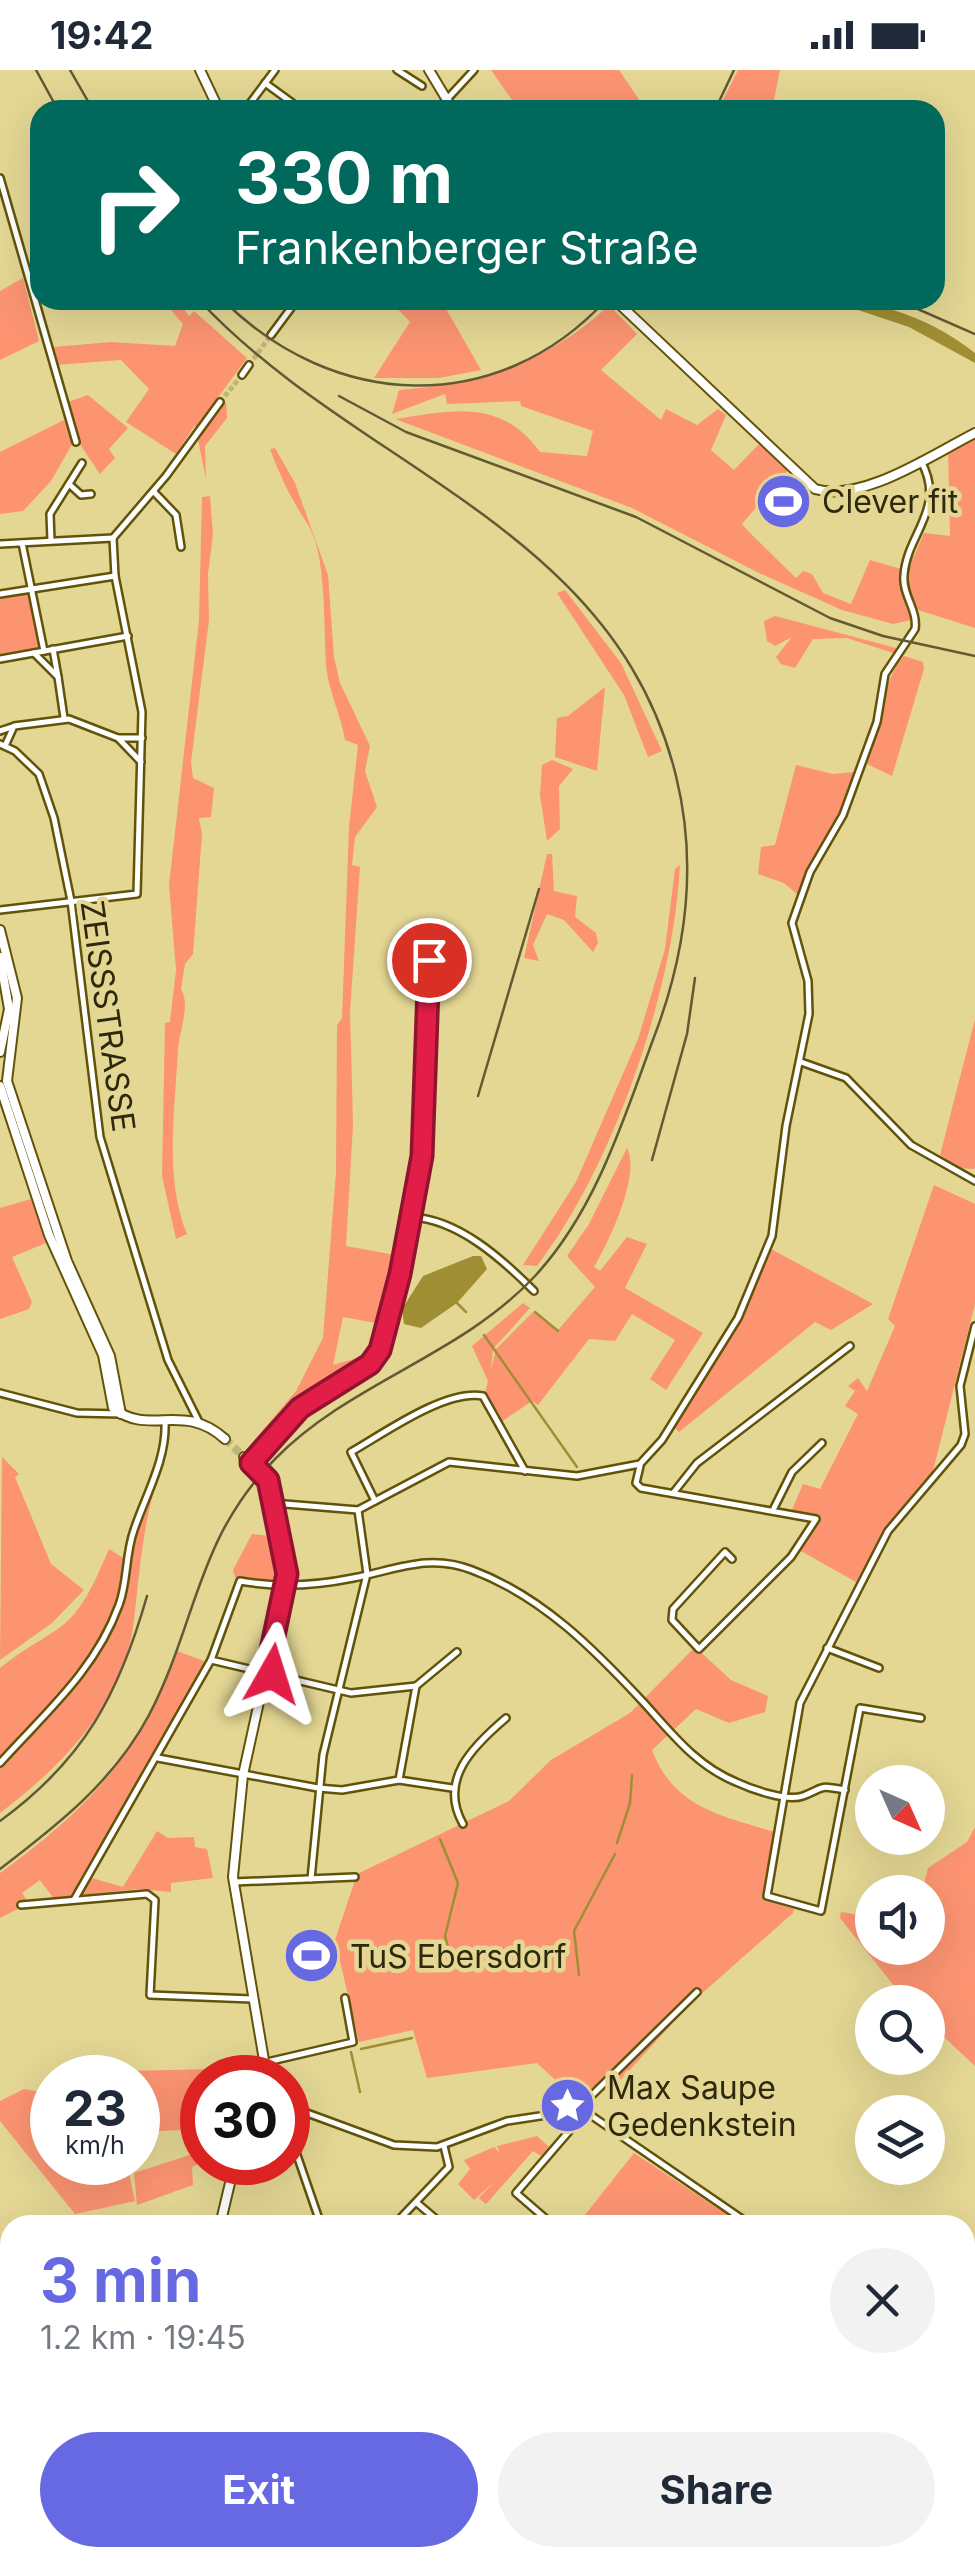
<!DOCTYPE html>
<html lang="en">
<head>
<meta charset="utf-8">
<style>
	body { margin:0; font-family:Inter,sans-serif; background:#f2f2f3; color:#1f2937; height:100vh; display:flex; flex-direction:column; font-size:38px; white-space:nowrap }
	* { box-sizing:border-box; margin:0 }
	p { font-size:32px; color:#747a83 }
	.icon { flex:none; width:55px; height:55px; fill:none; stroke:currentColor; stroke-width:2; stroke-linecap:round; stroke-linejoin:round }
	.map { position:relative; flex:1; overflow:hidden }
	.panel { position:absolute; left:0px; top:2145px; width:975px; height:352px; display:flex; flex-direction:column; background:#fff; border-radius:30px 30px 0 0; box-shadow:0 10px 40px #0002 }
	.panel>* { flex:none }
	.banner { position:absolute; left:30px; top:30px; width:915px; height:210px; border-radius:30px; box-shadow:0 10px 40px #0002; background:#00695c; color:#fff; overflow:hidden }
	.needle { width:65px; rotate:135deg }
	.fabs { position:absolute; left:855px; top:1695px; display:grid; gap:20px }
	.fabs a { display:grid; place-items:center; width:90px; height:90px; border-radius:50%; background:#fff; box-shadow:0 10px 40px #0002; font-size:50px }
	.speed { position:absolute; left:30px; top:1985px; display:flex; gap:20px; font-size:50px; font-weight:700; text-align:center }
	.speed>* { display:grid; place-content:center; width:130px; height:130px; border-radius:50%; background:#fff; box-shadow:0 10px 40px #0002; line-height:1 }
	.speed small { font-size:25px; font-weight:400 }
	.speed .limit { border:15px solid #d22; background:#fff; color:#111 }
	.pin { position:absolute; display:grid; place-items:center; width:85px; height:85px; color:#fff; margin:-42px; border:5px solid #fff; border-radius:50%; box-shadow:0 2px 10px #0007 }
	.me { position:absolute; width:110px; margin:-55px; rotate:6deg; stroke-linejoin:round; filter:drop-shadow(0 0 8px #0008) }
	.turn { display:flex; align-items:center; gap:35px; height:210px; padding:0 40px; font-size:45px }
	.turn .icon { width:130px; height:130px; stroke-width:2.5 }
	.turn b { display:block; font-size:70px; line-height:85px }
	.round { display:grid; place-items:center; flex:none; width:105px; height:105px; border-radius:52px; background:#f2f2f3 }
	.summary { display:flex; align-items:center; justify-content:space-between; height:170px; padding:0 40px }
	h1 { font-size:60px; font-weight:700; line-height:75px; color:#6769e3 }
	.primary-button { display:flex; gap:20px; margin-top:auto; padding:20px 40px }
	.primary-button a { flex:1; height:115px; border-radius:60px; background:#6769e3; color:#fff; font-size:40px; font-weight:700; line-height:115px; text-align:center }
	.primary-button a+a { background:#f2f2f3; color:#1f2937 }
	.status { display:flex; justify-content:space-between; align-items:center; height:70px; padding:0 50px; background:#fff; direction:ltr }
	.status svg { height:28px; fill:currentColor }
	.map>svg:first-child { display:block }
	.green { fill:#fc9472 }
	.water { fill:#9f8e34 }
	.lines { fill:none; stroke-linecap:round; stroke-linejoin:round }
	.stream { stroke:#9f8e34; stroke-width:2.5 }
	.minor-tunnel { stroke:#c0b479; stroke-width:5; stroke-dasharray:5 2.5; stroke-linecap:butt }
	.major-tunnel { stroke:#c0b479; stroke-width:8; stroke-dasharray:8 4; stroke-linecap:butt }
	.minor-casing { stroke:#61540a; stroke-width:10 }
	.major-casing { stroke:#61540a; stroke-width:12 }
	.minor { stroke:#fff; stroke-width:5 }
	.major { stroke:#fff; stroke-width:8 }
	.rail { stroke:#615a33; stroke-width:2.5 }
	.route-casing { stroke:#92132f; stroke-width:25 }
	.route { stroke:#e11d48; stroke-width:18 }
	.labels { text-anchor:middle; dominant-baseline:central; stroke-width:9; stroke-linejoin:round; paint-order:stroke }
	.poi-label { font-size:32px; fill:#2e290d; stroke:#e4d794; text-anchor:start }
	.street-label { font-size:32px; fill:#2e290d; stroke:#e4d794 }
</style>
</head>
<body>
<div class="status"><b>19:42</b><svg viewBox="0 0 49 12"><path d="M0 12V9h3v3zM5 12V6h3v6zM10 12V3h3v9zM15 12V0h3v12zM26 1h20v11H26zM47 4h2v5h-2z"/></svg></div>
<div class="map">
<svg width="975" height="2497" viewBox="0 0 975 2497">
	<rect width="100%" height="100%" fill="#e4d794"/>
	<g class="green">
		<path d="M491 0H619L646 40H519Z"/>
		<path d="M738 0H780L772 40H718Z"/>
		<path d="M23 208 39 271 0 290V221Z"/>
		<path d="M162 230H177L189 246 194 241 247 288 219 326 226 333 227 348 205 376 206 409 195 355 176 384 126 352 149 319 121 290 56 295 54 277 111 272 175 276 183 254Z"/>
		<path d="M422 230H441L481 300 439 308H374L410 252 393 234Z"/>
		<path d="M609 235 637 264 601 300 661 350 666 339 697 355 718 339 726 345 711 380 734 400 759 374 788 400 742 454 747 460 796 508 803 501 812 504 823 523 851 534 870 490 901 499 900 517 912 550 893 554 842 540 757 502 632 438 395 349C454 340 500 328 540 382L587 386 593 361 521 336 520 331 447 334 445 324 392 344 399 320C480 314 549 292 609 235Z"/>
		<path d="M88 325 128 358 109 379 115 388 100 404 77 370 68 332Z"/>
		<path d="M64 350 74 371 51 411 23 441 0 444V382Z"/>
		<path d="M975 369V558L915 539 906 505 924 463 950 466 948 380Z"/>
		<path d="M275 378 295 413 328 505 334 587 340 613 370 676 365 701 377 737 355 767 352 795 360 797 350 942 353 1055 346 1176 400 1186 380 1271 381 1254 343 1247 333 1295 374 1283 377 1275 374 1287 302 1332 257 1380 251 1374 296 1321 323 1268 336 1103 337 955 342 948 349 757 358 675 345 670C341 646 330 624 327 602 323 567 328 485 308 455 293 432 280 407 270 379Z"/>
		<path d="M210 426 213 464 208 504 209 550 191 692 193 708 214 718 211 747 199 748 202 764 193 884 185 894 181 919C191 936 179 961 178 980 175 1038 164 1109 187 1164L176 1169 162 1106 165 953 170 952 176 900 169 815 199 550 202 427Z"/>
		<path d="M29 520 42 580 0 587V525Z"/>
		<path d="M565 520 621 593 662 681 648 687 624 625 557 523Z"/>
		<path d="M775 546 900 579 896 584 847 568 813 569 795 598 781 594 776 587 792 567 775 576 767 571 764 551Z"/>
		<path d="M904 586 923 592 924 599 892 706 867 694C878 662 882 609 904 586Z"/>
		<path d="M605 617 597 701 555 687 557 648 568 646Z"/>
		<path d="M552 690 573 699 559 716 560 759 547 771 540 725 542 695Z"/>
		<path d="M796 695 833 704 855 702 841 743 798 825 784 813 758 804 761 777 775 775Z"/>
		<path d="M547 784H552L554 821 577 826 575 847 596 863 598 873 593 882 564 850 547 844 533 875 539 891 524 888Z"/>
		<path d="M680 795C674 920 613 1097 537 1196L523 1195 576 1112 638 969 665 879 675 799Z"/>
		<path d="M975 949V1098L973 1099 957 1098 940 1085Z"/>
		<path d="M627 1078C641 1104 609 1172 594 1197L600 1201 627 1167 647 1174 625 1218 703 1263 666 1320 650 1309 675 1270 632 1244 615 1271 589 1269 538 1335 532 1331 501 1352 484 1327 488 1311 472 1276 523 1233 530 1238 493 1279 491 1300 496 1279 533 1242 558 1260 595 1217 567 1186 589 1154Z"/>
		<path d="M934 1115 975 1134V1234L933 1401 889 1457 856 1512 799 1480 812 1451 791 1442 803 1414 820 1419 858 1344 845 1336 855 1321 848 1316 858 1308 867 1321 895 1256 888 1249Z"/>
		<path d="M31 1129 46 1173 12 1187 32 1232 29 1239 0 1249V1138Z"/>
		<path d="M771 1179 873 1234 831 1260 815 1252 679 1362 673 1356 739 1250Z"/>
		<path d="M2 1387 19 1404 15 1407 51 1494 84 1520 52 1553 0 1590Z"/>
		<path d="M161 1399C143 1449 140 1497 134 1550 124 1634 63 1695 0 1743V1598C19 1582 39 1572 59 1558 84 1541 97 1506 109 1479L125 1489 121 1524 105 1564 109 1565 124 1529 136 1462Z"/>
		<path d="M252 1464 271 1466 277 1515 235 1507 233 1500Z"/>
		<path d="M695 1577 731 1610 768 1626 765 1642 729 1653 696 1639 652 1680C674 1738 722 1746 775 1762L762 1829 794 1839 793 1843 690 1934 617 2014 600 2018 581 2041 557 2038 568 2027 578 2031 537 1993 427 2008 413 1960 359 1972 335 1870 357 1804 509 1731 551 1690 630 1643Z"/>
		<path d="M177 1581 207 1592 71 1828 54 1829 40 1810 22 1823 29 1833 0 1848V1803C88 1739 139 1686 177 1581Z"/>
		<path d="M975 1757V1996L928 1952V1932H907L840 1848 841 1842 872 1847V1878H928V1822H922L928 1798 967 1772Z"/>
		<path d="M157 1761 168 1768 194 1767 195 1777 207 1779 213 1808 171 1813V1822L138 1819 82 1825 92 1808 123 1817Z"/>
		<path d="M214 1999 212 2007 202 2008V2092L192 2097 193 2115 137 2135 134 2103 199 2082 202 2059 160 2061 138 2069V2008L74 2007 76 2002Z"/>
		<path d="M24 2019 52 2024V2092L112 2093 129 2103 135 2131 75 2144 0 2051V2031Z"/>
		<path d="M537 2066 549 2077 541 2086 533 2081 486 2134 479 2128 494 2112 474 2130 458 2114 470 2099 464 2090 494 2077 500 2083 497 2076Z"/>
		<path d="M634 2083 743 2155H577Z"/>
		<path d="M43 2488H196L193 2497H45Z"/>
		<path d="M633 2488H927L921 2497H625Z"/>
	</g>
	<g class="water">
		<path d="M828 230C881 230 933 250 975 283V293L909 257Z"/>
		<path d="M473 1186H481L487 1199 457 1233 421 1258 404 1254 402 1239 423 1206Z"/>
	</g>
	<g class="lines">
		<g class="stream">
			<path d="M457 1233 466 1242"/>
			<path d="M535 1242 558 1261"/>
			<path d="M484 1265 577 1397"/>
			<path d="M440 1769 458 1813 445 1866 451 1889"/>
			<path d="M617 1773 630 1733 632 1705"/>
			<path d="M579 1905 574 1861 615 1784"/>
			<path d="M361 1979 412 1968"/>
			<path d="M351 1982 360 2022"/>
			<path d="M337 2488 339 2497"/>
		</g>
		<g class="minor-tunnel">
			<path d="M249 295 271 265"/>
			<path d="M220 332 242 305"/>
		</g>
		<path class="major-tunnel" d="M225 1369 244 1387"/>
		<defs>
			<g id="minor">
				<path d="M397 0 422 16"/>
				<path d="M265 13 302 40"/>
				<path d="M245 40 275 0"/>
				<path d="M437 40 474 0"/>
				<path d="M0 108 76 372"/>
				<path d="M494 230H499"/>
				<path d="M271 265 297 230"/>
				<path d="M242 305 249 295"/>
				<path d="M69 414 81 425 91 424"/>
				<path d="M154 422 176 445 181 477"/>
				<path d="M113 468 166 406 220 332"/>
				<path d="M51 471 50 444 82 393"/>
				<path d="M22 473 44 581"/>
				<path d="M0 474 113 468"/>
				<path d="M0 524 115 506"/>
				<path d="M34 583 58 607 53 579"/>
				<path d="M0 589 128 566"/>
				<path d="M58 607 64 648"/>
				<path d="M0 661 12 657"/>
				<path d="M0 674 15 681 39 704 54 748 71 831 100 1067 168 1290 198 1350"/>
				<path d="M5 676 14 656 69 649 118 668"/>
				<path d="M141 692 118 668H142"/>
				<path d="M0 840 137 824 142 642 115 506 113 468"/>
				<path d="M801 992 846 1008 911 1075 975 1111"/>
				<path d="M411 1147 426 1032 430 879"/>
				<path d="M0 1323 77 1343 121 1344"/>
				<path d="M251 1393 300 1338 378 1285 411 1147C458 1149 502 1189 534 1221"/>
				<path d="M640 1396 636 1413 641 1418 816 1449 791 1487 699 1579 672 1550 673 1539 725 1482 732 1489"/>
				<path d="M674 1422 697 1393 850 1276"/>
				<path d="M375 1431 351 1382C383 1364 445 1319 483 1326L525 1401"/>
				<path d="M273 1433 358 1440 449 1392 577 1406 640 1394 662 1370 738 1248 772 1166 786 1056 809 944 808 911 792 853 810 802 843 745 877 652 885 604 915 559C918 540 902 525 904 505 907 463 947 439 921 391"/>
				<path d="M774 1438 792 1402 822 1373"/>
				<path d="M827 1578 879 1598"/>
				<path d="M211 1590 351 1623 416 1616"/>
				<path d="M921 1648 860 1638 821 1841 767 1826 800 1633 888 1461 961 1375 965 1364 960 1316 975 1256"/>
				<path d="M158 1688 318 1718 342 1720 399 1710 452 1718"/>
				<path d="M0 1693C45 1643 95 1601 119 1535 128 1511 125 1485 134 1460 146 1424 167 1389 165 1351"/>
				<path d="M399 1710 416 1616 457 1582"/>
				<path d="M463 1754C438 1710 473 1676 506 1648"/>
				<path d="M311 1809 323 1685 367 1504 358 1440"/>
				<path d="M234 1812 355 1807"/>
				<path d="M74 1830 211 1590 240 1511C279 1518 314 1516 353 1508 395 1500 429 1483 472 1500 542 1526 595 1580 645 1634 673 1665 697 1696 736 1712 751 1719 787 1732 803 1726 826 1717 817 1715 845 1720"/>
				<path d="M21 1835 147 1824 155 1830 150 1925 252 1929"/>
				<path d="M267 1992 353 1972 345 1928"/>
				<path d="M288 2036 394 2075 437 2077 507 2051 553 2044H589L751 2155"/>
				<path d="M288 2059 321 2155"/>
				<path d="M417 2133 443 2155"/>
				<path d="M207 2155 221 2152"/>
				<path d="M394 2155 449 2097 444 2076"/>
				<path d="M553 2155 516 2123 571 2059 582 2035 697 1922"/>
				<path d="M965 2360 975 2368"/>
				<path d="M262 2488 265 2497"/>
				<path d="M332 2488 335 2497"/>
				<path d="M345 2488 347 2497"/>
				<path d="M423 2488 427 2497"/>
			</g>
			<g id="major">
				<path d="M200 0 219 40"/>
				<path d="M429 0 453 40"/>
				<path d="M615 230 815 419C862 433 933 384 975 363"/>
				<path d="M0 860 17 928 7 1011 67 1191 110 1286 121 1344"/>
				<path d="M0 887 9 939 0 982"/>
				<path d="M0 1016 49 1165 103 1285 113 1338C149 1367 183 1331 225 1369"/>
				<path d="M244 1387 268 1410 287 1504 243 1705 233 1807 267 2008"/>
				<path d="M220 2155 235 2092"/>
				<path d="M197 2497 200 2488"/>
			</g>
		</defs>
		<use href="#minor" class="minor-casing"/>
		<use href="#major" class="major-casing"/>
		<use href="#minor" class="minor"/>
		<use href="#major" class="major"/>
		<g class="rail">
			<path d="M36 0 58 40"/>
			<path d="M70 0 93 40"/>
			<path d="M715 40 734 0"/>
			<path d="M223 230C333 340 497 348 606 230"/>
			<path d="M897 230 975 264"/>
			<path d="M339 326 406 362 636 447 830 548 883 566 975 586"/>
			<path d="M478 1026 539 819"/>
			<path d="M652 1090 687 964 695 908"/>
			<path d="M0 1751C84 1690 119 1624 147 1526"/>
			<path d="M0 1799C59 1754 114 1711 149 1645 197 1553 196 1469 275 1389 350 1312 461 1286 535 1206 598 1138 625 1044 657 959 687 877 697 791 676 706 615 456 356 399 199 230"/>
		</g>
	</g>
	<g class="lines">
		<defs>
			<path id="route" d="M272 1604H266L287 1504 268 1410 251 1393 300 1338 370 1294 380 1280 400 1204 422 1086 429 890"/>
		</defs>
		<use href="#route" class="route-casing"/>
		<use href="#route" class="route"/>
	</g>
	<defs>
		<symbol id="stadium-disc" viewBox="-11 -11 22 22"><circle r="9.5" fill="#6769e3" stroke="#e4d794"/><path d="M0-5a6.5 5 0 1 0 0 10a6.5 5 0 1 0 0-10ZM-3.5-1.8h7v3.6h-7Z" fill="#fff"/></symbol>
		<symbol id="sight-disc" viewBox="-11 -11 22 22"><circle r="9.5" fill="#6769e3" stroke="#e4d794"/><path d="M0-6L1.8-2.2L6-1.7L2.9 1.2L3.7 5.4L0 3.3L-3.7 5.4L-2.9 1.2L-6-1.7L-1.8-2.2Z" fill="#fff"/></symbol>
	</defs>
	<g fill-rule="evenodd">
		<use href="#stadium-disc" x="752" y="400" width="63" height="63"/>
		<use href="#stadium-disc" x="280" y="1854" width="63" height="63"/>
		<use href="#sight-disc" x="536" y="2004" width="63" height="63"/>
	</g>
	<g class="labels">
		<g class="poi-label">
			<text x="822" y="431">Clever fit</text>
			<text x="350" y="1886">TuS Ebersdorf</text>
			<text x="607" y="2017">Max Saupe<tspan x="607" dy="37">Gedenkstein</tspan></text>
		</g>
		<g class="street-label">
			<text transform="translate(108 946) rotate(82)">ZEISSSTRASSE</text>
		</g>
	</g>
</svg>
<div class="fabs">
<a><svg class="needle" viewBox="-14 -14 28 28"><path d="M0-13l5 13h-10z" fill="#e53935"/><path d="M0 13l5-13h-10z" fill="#747a83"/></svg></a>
<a><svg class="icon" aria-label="sound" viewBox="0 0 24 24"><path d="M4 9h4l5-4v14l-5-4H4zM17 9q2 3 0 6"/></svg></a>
<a><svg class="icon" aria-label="search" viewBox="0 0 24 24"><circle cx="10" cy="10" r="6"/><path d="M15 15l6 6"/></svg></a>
<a><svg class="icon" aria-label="layers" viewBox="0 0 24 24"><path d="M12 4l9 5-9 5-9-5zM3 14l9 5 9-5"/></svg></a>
</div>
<div class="speed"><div>23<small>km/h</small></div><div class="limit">30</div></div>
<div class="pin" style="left:429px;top:890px;background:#d93025"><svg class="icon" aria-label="arrive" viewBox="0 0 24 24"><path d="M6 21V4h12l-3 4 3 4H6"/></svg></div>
<svg class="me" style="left:272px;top:1604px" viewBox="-20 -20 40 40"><path d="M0-17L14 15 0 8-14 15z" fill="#e11d48" stroke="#fff" stroke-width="4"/></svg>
<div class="banner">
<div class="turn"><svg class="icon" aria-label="right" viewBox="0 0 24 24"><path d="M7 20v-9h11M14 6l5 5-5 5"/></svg><div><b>330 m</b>Frankenberger Straße</div></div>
</div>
<section class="panel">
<div class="summary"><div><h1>3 min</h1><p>1.2 km · 19:45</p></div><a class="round"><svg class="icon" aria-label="close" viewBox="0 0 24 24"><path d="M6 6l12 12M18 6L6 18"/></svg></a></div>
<div class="primary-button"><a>Exit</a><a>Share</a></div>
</section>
</div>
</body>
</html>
